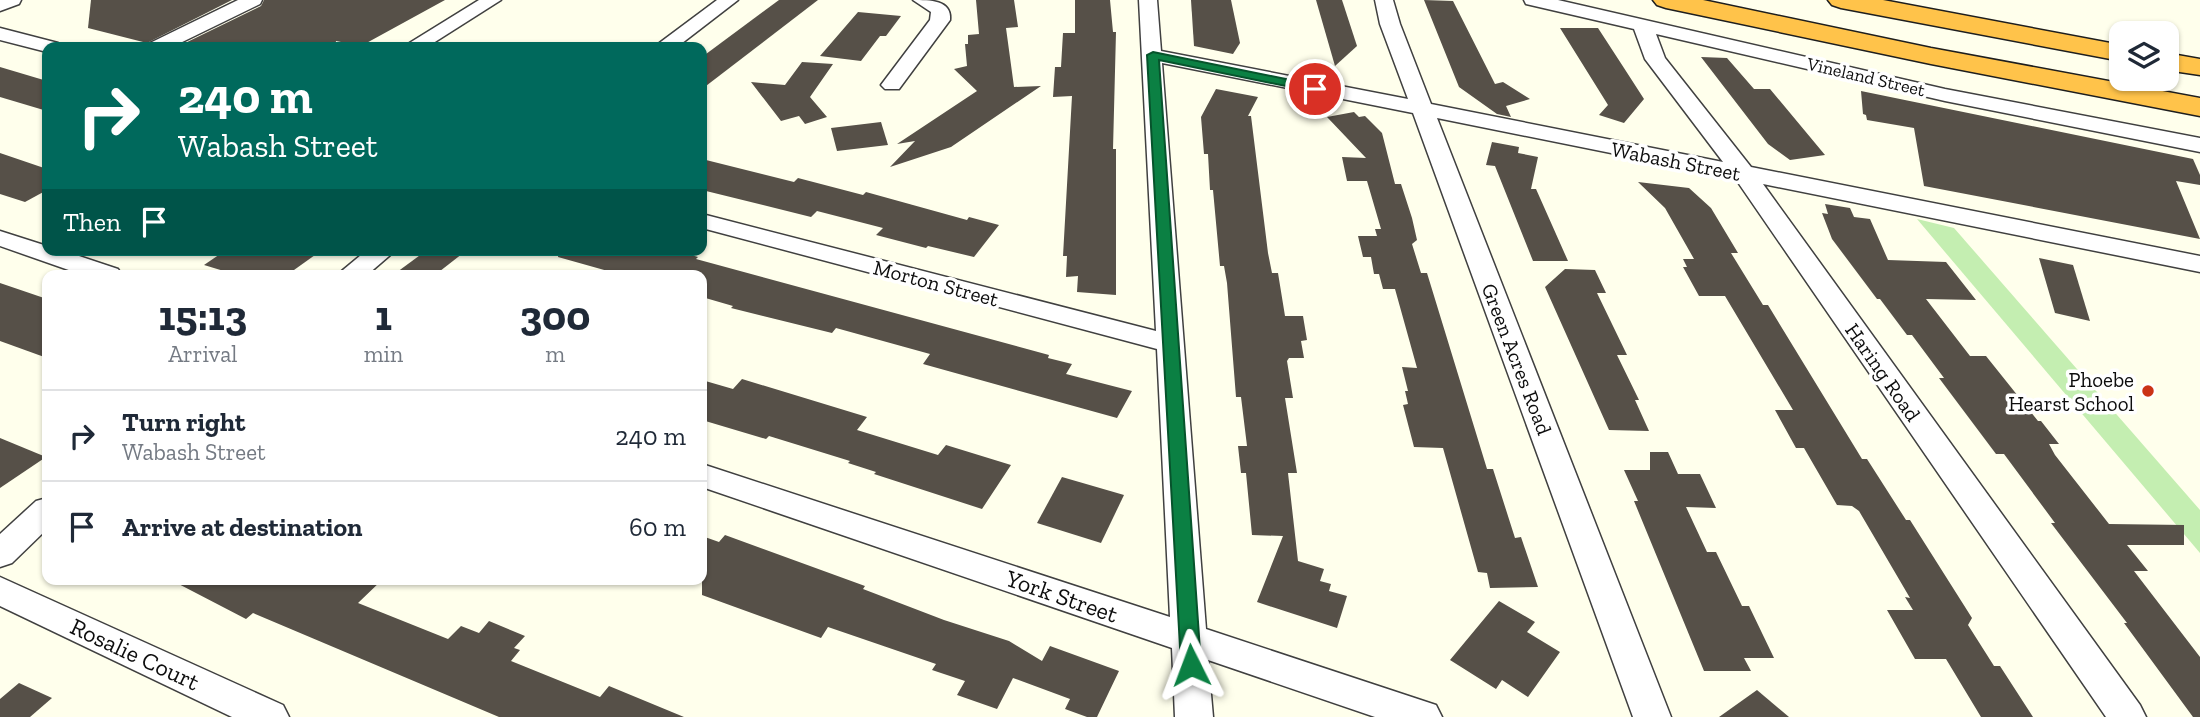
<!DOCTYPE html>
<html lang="en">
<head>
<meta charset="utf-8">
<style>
	body { margin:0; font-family:"Zilla Slab",serif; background:#f2f2f3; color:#1f2937; height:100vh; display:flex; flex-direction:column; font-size:26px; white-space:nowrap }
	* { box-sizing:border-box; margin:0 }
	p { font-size:23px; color:#747a83 }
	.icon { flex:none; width:38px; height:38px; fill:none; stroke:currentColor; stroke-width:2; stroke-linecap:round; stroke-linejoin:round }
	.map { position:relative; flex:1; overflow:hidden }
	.sheet { position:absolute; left:42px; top:270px; width:665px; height:315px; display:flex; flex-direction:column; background:#fff; border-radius:14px; box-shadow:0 2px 5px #0004 }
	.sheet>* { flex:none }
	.hud { position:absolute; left:42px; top:42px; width:665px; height:214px; border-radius:14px; box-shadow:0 2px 5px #0004; background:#00695c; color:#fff; overflow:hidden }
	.tools { position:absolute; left:2109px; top:21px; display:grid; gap:14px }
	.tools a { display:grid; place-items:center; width:70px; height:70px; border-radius:14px; background:#fff; box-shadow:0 2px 5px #0004; font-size:35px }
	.pin { position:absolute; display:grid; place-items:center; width:60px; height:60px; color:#fff; margin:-30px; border:4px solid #fff; border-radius:50%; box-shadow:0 2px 7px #0007 }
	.me { position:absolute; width:77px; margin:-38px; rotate:357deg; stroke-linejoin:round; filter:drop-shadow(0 0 5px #0008) }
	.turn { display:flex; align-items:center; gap:24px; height:147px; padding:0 21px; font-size:32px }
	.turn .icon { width:91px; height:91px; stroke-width:2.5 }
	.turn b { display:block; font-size:49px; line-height:60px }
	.then { display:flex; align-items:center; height:66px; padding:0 21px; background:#0003; gap:14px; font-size:26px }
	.eta { display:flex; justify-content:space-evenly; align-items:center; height:119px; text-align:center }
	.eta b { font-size:42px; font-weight:700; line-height:49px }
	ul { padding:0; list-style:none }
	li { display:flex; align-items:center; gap:21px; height:91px; padding:0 21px; border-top:2px solid #e0e1e3 }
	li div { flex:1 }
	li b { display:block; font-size:26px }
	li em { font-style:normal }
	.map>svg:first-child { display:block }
	.green { fill:#c4eeb1 }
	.building { fill:#565048 }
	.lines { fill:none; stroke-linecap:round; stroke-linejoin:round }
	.minor-casing { stroke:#404040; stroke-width:3 }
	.motorway-casing { stroke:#1e1e1e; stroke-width:3 }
	.minor { fill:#fff; fill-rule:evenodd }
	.motorway { fill:#ffc34a; fill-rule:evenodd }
	.route { fill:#0b8043; stroke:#07532c; stroke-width:2 }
	.poi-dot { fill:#cb3316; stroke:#fff; stroke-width:2.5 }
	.labels { text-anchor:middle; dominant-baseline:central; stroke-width:7; stroke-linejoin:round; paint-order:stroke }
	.far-street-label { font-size:18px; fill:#0d0d0d; stroke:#fff }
	.street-label { font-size:21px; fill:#0d0d0d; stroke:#fff }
	.poi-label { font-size:21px; fill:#0d0d0d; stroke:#fff; text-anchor:end }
	.near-street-label { font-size:24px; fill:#0d0d0d; stroke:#fff }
</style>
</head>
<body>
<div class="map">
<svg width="2200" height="717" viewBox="0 0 2200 717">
	<rect width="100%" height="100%" fill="#ffffec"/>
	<path class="green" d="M1917 219 1954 228 2200 510V553Z"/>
	<g class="building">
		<path d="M91 0H232L147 43 88 28Z"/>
		<path d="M264 0H445L361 46 336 41 335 47H177L261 6Z"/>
		<path d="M779 0H818L702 89V57Z"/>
		<path d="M976 0H1014L1018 27 1006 28 1014 87 1041 86 951 147 890 167 915 141 897 144 977 91 954 69 967 66 965 44H968V35L979 34Z"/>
		<path d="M1075 0H1110L1113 32H1116L1113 149H1116V295L1077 292 1078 276 1066 277 1067 256H1063L1072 96 1053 97 1055 67H1061L1063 33H1075Z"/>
		<path d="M1191 0H1231L1240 43 1233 54 1194 46Z"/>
		<path d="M1316 0H1342L1357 46 1335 66Z"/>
		<path d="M1424 0 1453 1 1495 84 1503 82 1530 99 1506 106 1511 117 1497 114 1459 87Z"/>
		<path d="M858 12 901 16 886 36H880L861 61 820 56Z"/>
		<path d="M1560 28H1598L1624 68 1644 99 1624 123 1599 115 1608 105Z"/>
		<path d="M1701 57 1727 58 1754 89H1770L1825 155 1790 160 1768 144Z"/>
		<path d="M802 62 833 64 810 97 827 117 805 124 799 116 781 121 751 82 785 85Z"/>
		<path d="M0 67 47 81V111L0 97Z"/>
		<path d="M1216 89 1258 97 1248 116H1251L1268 253 1272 273H1278L1285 316H1303L1307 340 1301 341 1304 358H1289L1287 361 1293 398H1285L1297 473H1288L1298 561 1324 569 1320 581 1331 584 1329 591 1347 596 1337 628 1257 602 1283 536 1252 535 1246 473H1241L1238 446H1247L1241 397H1236L1227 283 1224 266H1220L1213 190H1210L1208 154H1204L1201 117Z"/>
		<path d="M1861 91 2193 159 2200 175V185L2176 181 2200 239 1924 186 1914 128 1867 120 1866 115 1863 114Z"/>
		<path d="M1354 112 1359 117 1365 116 1382 133 1395 184H1401L1412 218 1417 240 1412 244 1421 273H1427L1487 469H1493L1515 538 1521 537 1538 587 1490 588 1487 573 1478 572 1443 448 1414 447 1403 405 1408 404 1405 391H1408L1402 367 1417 368 1395 289H1383L1379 274H1374L1371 257H1363L1358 236H1377L1375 229H1381L1367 181H1347L1342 157 1366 158 1327 117Z"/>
		<path d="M881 122 888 145 837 151 831 128Z"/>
		<path d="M1492 142 1519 147 1518 153 1538 157 1531 189H1536L1568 261H1533L1495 166 1486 165Z"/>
		<path d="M0 153 47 169V190L25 202 0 194Z"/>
		<path d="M702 159 794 182 798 178 863 195 866 192 967 220 969 217 999 225 974 257 928 246 926 248 876 235 883 228 817 211 811 217 702 190Z"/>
		<path d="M1638 182 1689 188 1711 208 1738 253H1731L1763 305H1768L1862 459H1867L1906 520H1910L1972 618 1968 625 1994 666H2000L2033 717H1981L1946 659H1915L1887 610H1913L1905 597 1910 598 1859 511 1852 506 1837 505 1804 448H1796L1775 410H1793L1725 296H1699L1683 267H1687L1683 259H1694L1665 208Z"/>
		<path d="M1825 204 1850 208 1854 217 1870 219 1888 260 1946 262 1976 300 1926 299 1970 356H1986L2038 421H2041L2059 444H2049L2055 455 2109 524 2184 525V545H2127L2148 571H2134L2200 657V717H2193L2124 623H2127L2051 523H2055L2004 454H1996L1939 378H1944L1912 335H1907L1880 299H1877L1832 239 1822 213 1828 214Z"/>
		<path d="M226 250H322L287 275H237L204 265Z"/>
		<path d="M427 250H467L435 275H393Z"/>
		<path d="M559 250H675L698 257 696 259 1049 355 1048 358 1072 364 1066 374 1132 391 1117 418 923 364 930 354 836 328 832 333 731 308 733 306 702 297V275H622L558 257Z"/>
		<path d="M2039 258 2073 265 2090 321 2055 313Z"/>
		<path d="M1565 269 1595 270 1606 293H1597L1627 355H1617L1639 400H1635L1649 431 1609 430 1545 287Z"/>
		<path d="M0 283 47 299V358L0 341Z"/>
		<path d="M742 379 867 417 857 430 938 455 946 445 1011 465 982 509 874 474 876 472 848 463 850 461 769 436 766 439 702 420V380L733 389Z"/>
		<path d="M0 438 46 457 0 488Z"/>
		<path d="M1650 452H1668L1678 474H1700L1716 508 1686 507 1707 552H1716L1742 606H1749L1774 658H1744L1751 671H1704L1634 501H1638L1624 470H1650Z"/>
		<path d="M1062 477 1124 495 1101 543 1037 523Z"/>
		<path d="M725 535 865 586 863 589 944 620 1009 641 1042 661 1050 646 1119 671 1097 717H1087L1065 709 1070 699 1013 678 997 709 957 695 965 681 932 670 936 664 828 627 821 638 702 595V536L719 542Z"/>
		<path d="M169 579H383L358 603 448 639 461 626 479 633 489 621 525 636 514 648 520 650 511 661 600 697 609 686 684 717H499L253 613 246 619Z"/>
		<path d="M1499 601 1535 622 1527 632 1560 652 1528 697 1502 680 1496 689 1450 660Z"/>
		<path d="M19 683 52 698 30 717H0V699Z"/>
		<path d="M1757 690 1789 717H1719Z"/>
	</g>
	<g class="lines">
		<defs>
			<g id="minor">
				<path d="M0 0H21L19 4 0 11Z"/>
				<path d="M238 0H262L260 4 172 47H147L150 43Z"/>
				<path d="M479 0H501L427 47H403Z"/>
				<path d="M717 0H738L677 47H654Z"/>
				<path d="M913 0C930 0 952 0 950 20L899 89H885L881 85 930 20 931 12Z"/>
				<path d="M1139 0H1157L1161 51 1408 99 1380 24 1375 0H1393L1400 24 1431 104 1723 162 1645 59 1634 29 1526 4 1524 0H1558L1945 89 2200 138V152L1945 101 1656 34 1665 58 1751 167 2200 256V272L1763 184 2140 705 2146 717H2106L1735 178 1437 118 1671 717H1633L1413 113 1162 63 1206 629 1436 705 1442 717H1375L1208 660 1213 717H1175L1172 648 702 487V464L1170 617 1157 349 702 228V214L1156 331Z"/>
				<path d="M0 28 58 43 61 47H47V52L0 40Z"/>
				<path d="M0 231 47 246V250H61L118 269 122 275H83L0 246Z"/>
				<path d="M367 250H396L367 275H337Z"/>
				<path d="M47 498V529L12 563 0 567V534L36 501Z"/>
				<path d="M0 577 283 705 289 717H232L0 606Z"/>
			</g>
			<g id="motorway">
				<path d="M1653 0H1703L1931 48 2200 98V116L1931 64 1666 8 1657 5Z"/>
				<path d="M1828 0H1883L2121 45V61L1841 8 1832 5Z"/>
				<path d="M2166 53 2200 59V75L2166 70Z"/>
			</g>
		</defs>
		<use href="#minor" class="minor-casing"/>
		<use href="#motorway" class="motorway-casing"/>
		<use href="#minor" class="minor"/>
		<use href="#motorway" class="motorway"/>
	</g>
	<path class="route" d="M1153 52 1315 85 1321 89 1315 92 1159 60 1201 665 1198 671 1191 674 1184 671 1181 665 1147 55Z"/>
	<circle class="poi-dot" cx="2148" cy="391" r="7"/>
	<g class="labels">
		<g class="far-street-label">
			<text transform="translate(1866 77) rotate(13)">Vineland Street</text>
		</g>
		<g class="street-label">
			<text transform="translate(1676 161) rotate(11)">Wabash Street</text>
			<text transform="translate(936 283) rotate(15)">Morton Street</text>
			<text transform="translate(1517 359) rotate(69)">Green Acres Road</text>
			<text transform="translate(1883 372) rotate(55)">Haring Road</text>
		</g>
		<g class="poi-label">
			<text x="2134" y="379">Phoebe<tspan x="2134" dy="24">Hearst School</tspan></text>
		</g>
		<g class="near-street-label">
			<text transform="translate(1062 596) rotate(19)">York Street</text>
			<text transform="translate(135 654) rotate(25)">Rosalie Court</text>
		</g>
	</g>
</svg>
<div class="tools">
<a><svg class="icon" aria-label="layers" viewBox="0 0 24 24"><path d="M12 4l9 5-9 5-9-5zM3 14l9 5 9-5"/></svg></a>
</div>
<div class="pin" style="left:1315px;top:89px;background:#d93025"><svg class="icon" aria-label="arrive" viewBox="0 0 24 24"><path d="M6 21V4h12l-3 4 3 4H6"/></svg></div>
<svg class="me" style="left:1191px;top:665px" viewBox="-20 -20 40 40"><path d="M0-17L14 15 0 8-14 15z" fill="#0b8043" stroke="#fff" stroke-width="4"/></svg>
<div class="hud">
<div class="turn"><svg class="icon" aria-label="right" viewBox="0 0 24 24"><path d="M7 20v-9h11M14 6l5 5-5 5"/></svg><div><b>240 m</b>Wabash Street</div></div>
<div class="then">Then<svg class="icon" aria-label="arrive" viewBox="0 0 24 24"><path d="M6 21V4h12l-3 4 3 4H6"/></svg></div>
</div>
<section class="sheet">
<div class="eta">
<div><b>15:13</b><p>Arrival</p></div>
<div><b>1</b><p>min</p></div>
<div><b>300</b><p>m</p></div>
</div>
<ul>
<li><svg class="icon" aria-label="right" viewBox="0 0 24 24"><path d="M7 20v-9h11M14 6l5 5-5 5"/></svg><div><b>Turn right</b><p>Wabash Street</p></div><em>240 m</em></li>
<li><svg class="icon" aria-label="arrive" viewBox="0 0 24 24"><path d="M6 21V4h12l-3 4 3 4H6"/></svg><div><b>Arrive at destination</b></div><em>60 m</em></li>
</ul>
</section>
</div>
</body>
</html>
